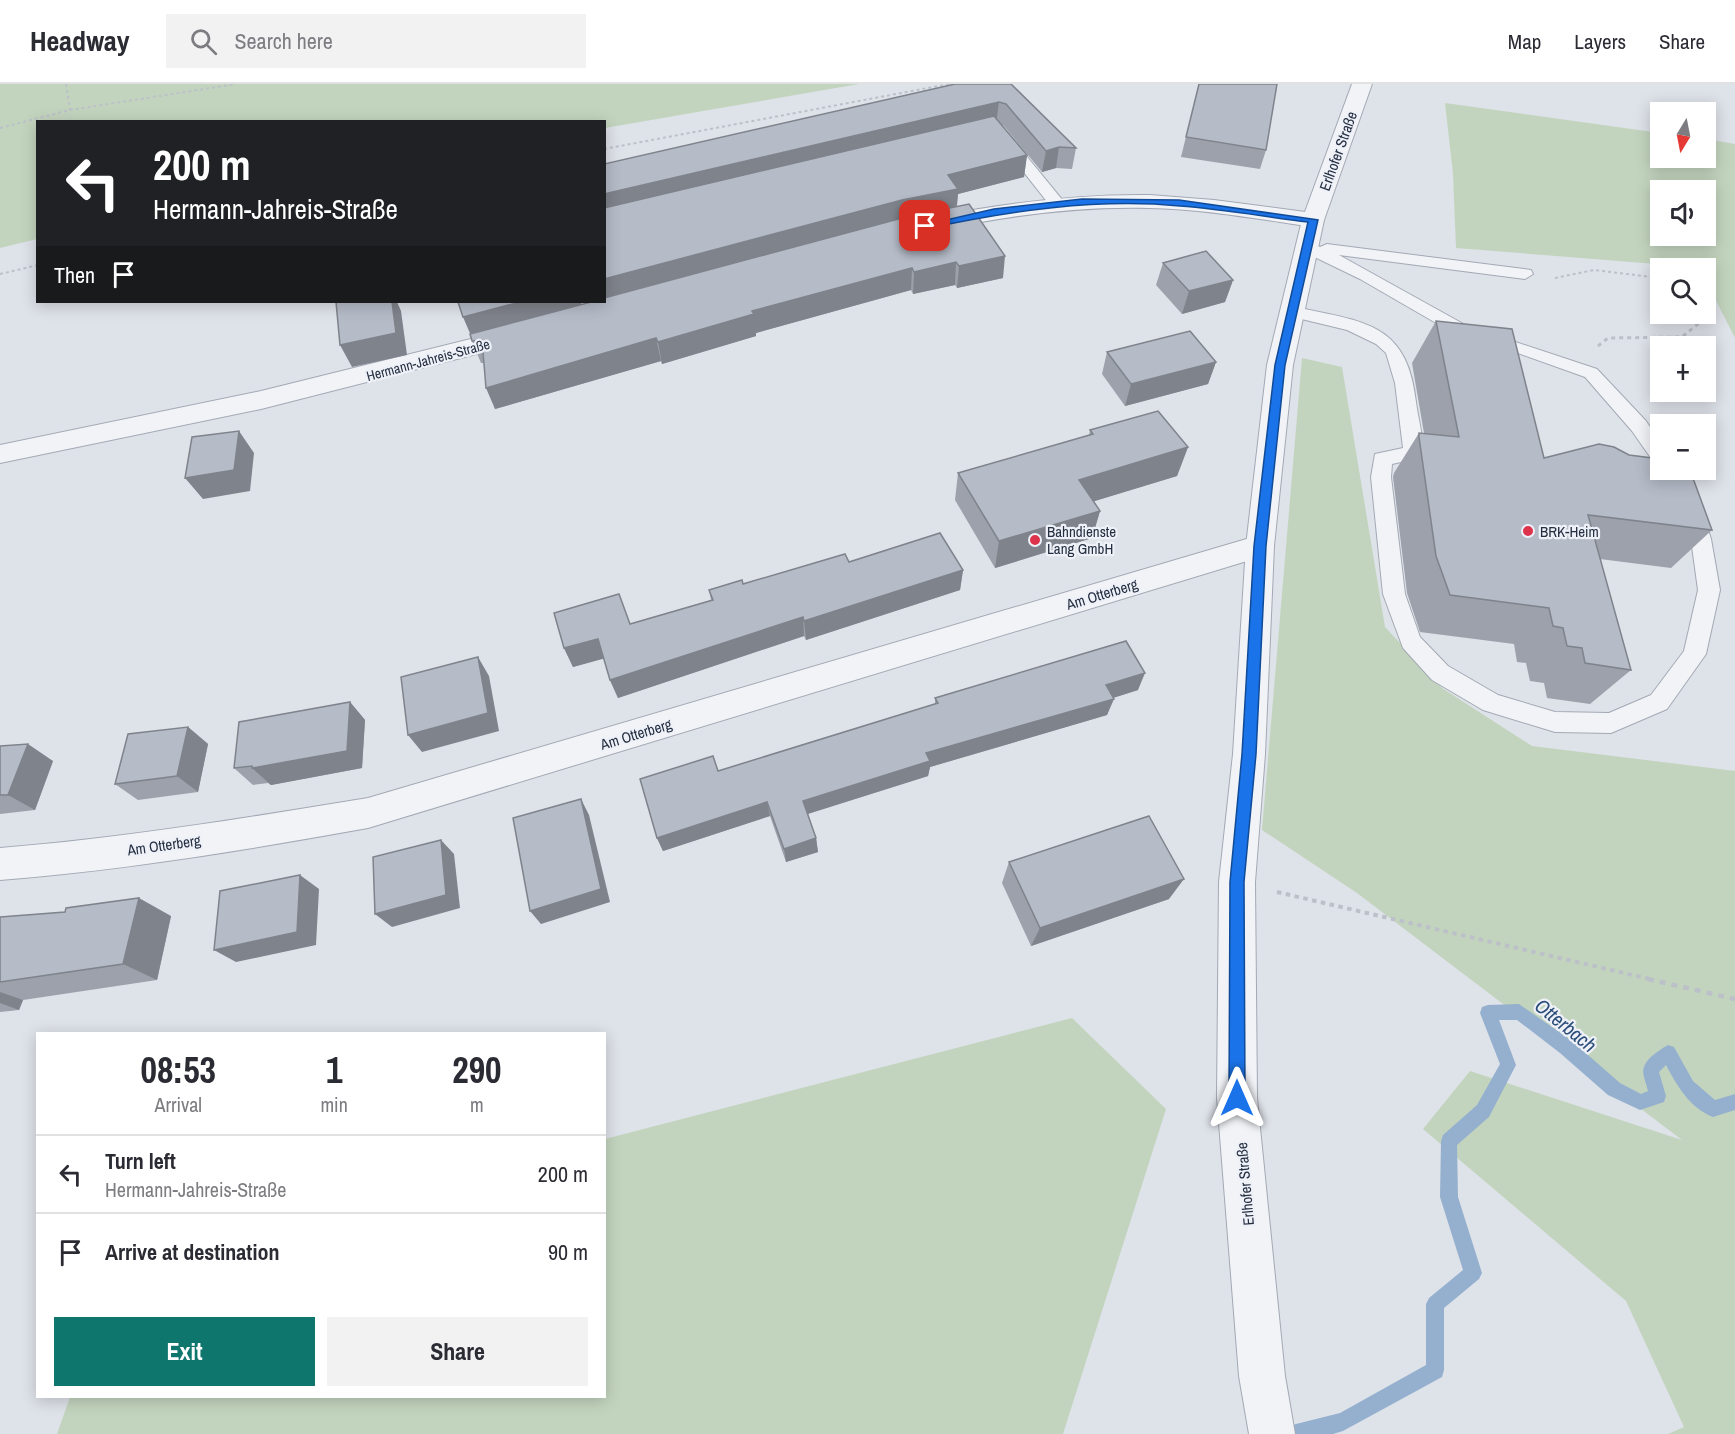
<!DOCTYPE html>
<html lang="en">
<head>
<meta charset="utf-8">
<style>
	body { margin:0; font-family:"Archivo Narrow",sans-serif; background:#f2f2f3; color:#2b2b33; height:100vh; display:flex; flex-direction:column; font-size:22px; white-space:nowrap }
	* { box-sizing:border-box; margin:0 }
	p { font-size:20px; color:#7c7c81 }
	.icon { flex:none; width:33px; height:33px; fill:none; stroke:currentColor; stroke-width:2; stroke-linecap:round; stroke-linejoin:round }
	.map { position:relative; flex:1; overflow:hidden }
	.side { position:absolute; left:36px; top:948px; width:570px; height:366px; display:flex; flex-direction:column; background:#fff; border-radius:0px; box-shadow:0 3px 15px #0003 }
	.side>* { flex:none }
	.top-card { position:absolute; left:36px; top:36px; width:570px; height:183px; border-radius:0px; box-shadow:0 3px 15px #0003; background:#202124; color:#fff; overflow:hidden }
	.needle { width:39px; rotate:190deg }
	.tools { position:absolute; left:1650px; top:18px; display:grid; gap:12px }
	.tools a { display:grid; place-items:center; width:66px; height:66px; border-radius:0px; background:#fff; box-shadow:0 3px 15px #0003; font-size:30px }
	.pin { position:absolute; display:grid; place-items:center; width:51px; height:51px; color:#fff; margin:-26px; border-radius:12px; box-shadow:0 3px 9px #0006 }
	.me { position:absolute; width:66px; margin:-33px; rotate:0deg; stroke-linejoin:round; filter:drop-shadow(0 0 4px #0008) }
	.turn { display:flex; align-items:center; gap:21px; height:126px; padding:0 18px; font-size:27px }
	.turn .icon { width:78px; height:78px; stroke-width:2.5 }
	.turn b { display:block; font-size:42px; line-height:51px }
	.then { display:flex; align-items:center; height:57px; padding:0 18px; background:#0003; gap:12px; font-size:22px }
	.eta { display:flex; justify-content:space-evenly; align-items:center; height:102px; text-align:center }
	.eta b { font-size:36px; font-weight:700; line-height:42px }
	.action { display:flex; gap:12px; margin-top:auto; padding:12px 18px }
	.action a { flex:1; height:69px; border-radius:0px; background:#0f766e; color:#fff; font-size:24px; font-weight:700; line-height:69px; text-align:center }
	.action a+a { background:#f2f2f3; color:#2b2b33 }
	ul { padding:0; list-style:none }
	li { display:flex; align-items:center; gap:18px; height:78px; padding:0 18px; border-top:2px solid #e1e1e2 }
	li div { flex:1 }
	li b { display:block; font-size:22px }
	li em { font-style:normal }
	header { display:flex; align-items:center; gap:36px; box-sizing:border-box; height:84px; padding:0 30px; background:#fff; border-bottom:2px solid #e1e1e2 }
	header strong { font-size:28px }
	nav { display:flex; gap:33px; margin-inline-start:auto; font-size:21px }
	.search { width:420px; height:54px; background:#f2f2f3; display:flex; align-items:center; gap:15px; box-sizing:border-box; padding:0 21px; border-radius:0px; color:#7c7c81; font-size:22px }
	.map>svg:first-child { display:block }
	.green { fill:#c3d4be; fill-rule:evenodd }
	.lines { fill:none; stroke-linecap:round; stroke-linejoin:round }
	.stream { fill:#95b0ce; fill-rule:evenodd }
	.service-casing { stroke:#a3a9b4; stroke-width:2 }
	.minor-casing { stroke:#a3a9b4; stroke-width:2 }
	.tertiary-casing { stroke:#a3a9b4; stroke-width:2 }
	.path-far3 { stroke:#bcc0c8; stroke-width:2; stroke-dasharray:3 3; stroke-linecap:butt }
	.path-far2 { stroke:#bcc0c8; stroke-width:3; stroke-dasharray:4 4; stroke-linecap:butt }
	.path-far1 { stroke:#bcc0c8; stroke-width:4; stroke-dasharray:4.5 4.5; stroke-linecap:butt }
	.path { stroke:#bcc0c8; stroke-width:4.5; stroke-dasharray:6 6; stroke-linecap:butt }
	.service { fill:#f1f3f7; fill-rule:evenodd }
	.minor { fill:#f1f3f7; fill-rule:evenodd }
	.tertiary { fill:#f1f3f7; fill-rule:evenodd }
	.wall { fill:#9ca1ab }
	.shaded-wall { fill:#7f838b }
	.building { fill:#b5bbc7; stroke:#7f838b; stroke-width:1.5 }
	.route { fill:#1a73e8; stroke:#114b97; stroke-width:1.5 }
	.poi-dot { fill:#dd344c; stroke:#eef1f7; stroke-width:2 }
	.labels { text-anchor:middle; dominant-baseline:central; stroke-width:4.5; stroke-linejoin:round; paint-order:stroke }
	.far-street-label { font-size:14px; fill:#252f42; stroke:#eef1f7 }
	.street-label { font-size:15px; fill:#252f42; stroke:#eef1f7 }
	.poi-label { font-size:15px; fill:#252f42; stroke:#eef1f7; text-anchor:start }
	.near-water-label { font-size:20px; font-style:italic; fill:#2b4d7a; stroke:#eef1f7 }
</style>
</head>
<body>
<header>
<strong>Headway</strong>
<div class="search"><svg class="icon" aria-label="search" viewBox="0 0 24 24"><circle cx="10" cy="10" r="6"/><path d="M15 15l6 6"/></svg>Search here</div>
<nav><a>Map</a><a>Layers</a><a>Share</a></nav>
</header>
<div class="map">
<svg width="1735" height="1350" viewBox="0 0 1735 1350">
	<rect width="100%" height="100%" fill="#dee2e9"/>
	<g class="green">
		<path d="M0 0H859L605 44 604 38H38L37 155 0 164Z"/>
		<path d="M1445 19 1660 49V74H1706V55L1735 60V254L1706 197V184L1456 164 1453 90ZM1706 106V152H1660V106Z"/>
		<path d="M1302 274 1342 283 1385 543 1442 604 1532 662 1735 687V1350H1668L1684 1343 1626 1217 1423 1045 1470 987 1682 1056 1357 809 1262 746Z"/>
		<path d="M1072 934 1166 1025 1063 1350H57L70 1313 604 1312 605 1055Z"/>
	</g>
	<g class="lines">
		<path class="stream" d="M1519 920 1572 957 1620 999 1641 1010 1648 1007C1644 991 1638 985 1652 972 1657 968 1662 964 1668 961L1674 963 1693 997 1715 1016 1735 1010V1026L1713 1033C1690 1024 1677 1002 1666 981L1659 988 1666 1012 1664 1018 1640 1026 1608 1011 1560 969 1517 936H1499L1516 981 1489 1033 1457 1061 1458 1113 1482 1189 1479 1195 1444 1224V1286L1442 1293 1343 1347 1333 1350H1286L1289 1343 1296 1340 1340 1329 1426 1281V1220L1429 1214 1463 1186 1440 1113 1441 1057 1443 1051 1477 1021 1500 980 1480 929 1482 923 1488 921Z"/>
		<defs>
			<g id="service">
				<path d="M1005 51 1010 52 1064 118 1066 121 1064 124H1052L1000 58 998 55Z"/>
				<path d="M1306 157 1320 163 1327 160 1531 186 1533 190 1525 195 1339 171 1467 242 1597 285 1646 337 1660 358V379L1653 377 1632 347 1585 293 1484 257 1455 250 1360 195 1300 166 1298 162 1300 158Z"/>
				<path d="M1291 222C1360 238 1407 235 1416 318 1418 334 1424 353 1422 369L1419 374 1392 380 1391 393 1405 510 1420 553 1448 582 1498 611 1555 628 1609 629 1651 611 1684 567 1698 506 1691 455 1677 410 1660 386H1680L1696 408 1711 455 1720 506 1706 570 1667 625 1611 649 1555 648 1483 626 1432 596 1403 564 1383 510 1371 393 1375 370 1403 364 1395 299 1386 269 1376 260 1347 246 1285 231 1282 227Z"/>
			</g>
			<g id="minor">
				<path d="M1150 111 1214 116 1313 129 1321 131 1324 136 1321 141 1313 143C1258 135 1204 125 1149 124 1076 122 1005 132 934 147L926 145 923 140 926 135 934 133C1006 119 1077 110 1150 111Z"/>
				<path d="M519 243 528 245 531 251 528 257 261 325 0 379V361L261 307Z"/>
				<path d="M1260 451 1270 454 1274 462 1270 470 368 744C246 766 124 786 0 796V764C124 754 246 734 368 714Z"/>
			</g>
			<path id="tertiary" d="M1352 0H1372L1324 136 1293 281 1274 462 1265 670 1255 798 1257 1014 1285 1292 1295 1350H1249L1239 1292 1217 1014 1219 798 1233 670 1246 462 1267 281 1302 136Z"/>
		</defs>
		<use href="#service" class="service-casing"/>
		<use href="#minor" class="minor-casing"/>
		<use href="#tertiary" class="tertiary-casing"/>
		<g class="path-far3">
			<path d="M66 0 70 26"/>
			<path d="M0 44 70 26 236 0"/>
			<path d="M604 65 949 0"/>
			<path d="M0 190 38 181"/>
			<path d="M1555 194 1594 186 1660 194"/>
			<path d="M1702 237 1711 230 1706 221"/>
		</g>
		<path class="path-far2" d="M1598 262 1608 254 1682 253 1704 235"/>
		<path class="path-far1" d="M1277 808 1654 896"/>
		<path class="path" d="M1648 895 1735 915"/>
		<use href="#service" class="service"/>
		<use href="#minor" class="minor"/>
		<use href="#tertiary" class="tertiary"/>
	</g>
	<g class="wall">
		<path d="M1011 0 1076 64 1072 85 1056 84 1042 88 1004 42 1002 41 1027 71 1024 93 958 110 957 123 1003 194 957 204 955 201 913 210 911 206 756 249V252L662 280 661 277 495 325 484 279H481L472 257 582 220 604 218Z"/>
		<path d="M1199 0 1266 66 1260 85 1181 73Z"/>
		<path d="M1163 179 1233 196 1225 218 1182 230 1156 201Z"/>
		<path d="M1436 237 1544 374 1712 446 1671 484 1600 475 1631 586 1590 620 1547 614 1544 599 1530 597 1526 579 1517 578 1514 560 1420 548 1407 509 1393 393 1394 389 1419 349H1424L1412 279Z"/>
		<path d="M1107 268 1216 278 1208 300 1125 322 1102 290Z"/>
		<path d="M1090 346 1188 363 1177 392 1094 417 1100 427 1092 454 995 484 955 416 958 389 1089 352Z"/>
		<path d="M849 478 963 486 960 506 806 556 804 552 618 614 610 596 604 574 573 583 564 564 630 540 711 516 709 506Z"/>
		<path d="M1138 606 1113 614 1107 631 930 683 928 692 808 730 816 754 818 768 786 778 770 732 663 767 657 754 718 687 935 620V614Z"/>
		<path d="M350 618 365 636 362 684 271 701 268 699 253 701 234 684Z"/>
		<path d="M188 643 208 660 198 708 138 716 115 700Z"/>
		<path d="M0 662 53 677 35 726 0 730Z"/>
		<path d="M1009 778 1169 815 1031 862 1002 799Z"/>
		<path d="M171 832 157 896 23 916 19 926 0 928V833Z"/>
	</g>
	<g class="shaded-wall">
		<path d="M999 18 996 40 604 133V110Z"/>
		<path d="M1059 63 1056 84 1042 88 1046 67Z"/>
		<path d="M1027 71 1024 93 958 110 956 127 604 218V195L948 91Z"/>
		<path d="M1005 172 1003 194 957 204 959 182Z"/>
		<path d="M956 178 955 201 913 210 914 188Z"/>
		<path d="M912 184 911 206 756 249V252L662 280 658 258 752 227Z"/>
		<path d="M1233 196 1225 218 1182 230 1189 207Z"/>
		<path d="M392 218H397L401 227 407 271 352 283 340 261Z"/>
		<path d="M520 218H581L583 224 472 254 463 233Z"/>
		<path d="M656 254 661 277 495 325 486 304Z"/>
		<path d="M1216 278 1208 300 1125 322 1131 300Z"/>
		<path d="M239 347 254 369 250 407 203 415 185 394Z"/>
		<path d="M1188 363 1177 392 1072 424 1079 396Z"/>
		<path d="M1100 427 1092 454 995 484 999 457Z"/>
		<path d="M963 486 960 506 806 556 804 537Z"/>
		<path d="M803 533 804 552 618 614 610 596Z"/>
		<path d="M598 555 606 574 573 583 564 564Z"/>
		<path d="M478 573 489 592 499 647 422 668 408 651Z"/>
		<path d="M1145 589 1138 606 1100 618 1106 601Z"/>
		<path d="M1114 615 1107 631 930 683 928 692 804 731 803 717 926 669Z"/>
		<path d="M350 618 365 636 362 684 271 701 252 684Z"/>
		<path d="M188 643 208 660 198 708 177 692Z"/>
		<path d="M28 660 53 677 35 726 8 711Z"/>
		<path d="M581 715 589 731 610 818 541 840 530 827Z"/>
		<path d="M767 718 770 732 663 767 657 754Z"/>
		<path d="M816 754 818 768 786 778 784 765Z"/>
		<path d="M441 756 454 770 460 824 392 843 375 830Z"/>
		<path d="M300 791 319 805 316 861 236 878 214 866Z"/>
		<path d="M1184 795 1169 815 1031 862 1040 844Z"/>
		<path d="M139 814 171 832 157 896 123 880Z"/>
		<path d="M0 908 23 916 19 926 0 919Z"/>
	</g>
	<g class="building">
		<path d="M955 0H1011L1076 64 1059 63 1046 67 1006 20 999 18 604 110V80Z"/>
		<path d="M1199 0H1277L1266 66 1186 53Z"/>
		<path d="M994 32 1027 71 948 91 958 105 902 116 604 195V124Z"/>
		<path d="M969 120 1005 172 959 182 956 178 914 188 912 184 752 227 754 230 658 258 656 254 486 304 482 256 472 257 470 250 591 218H604V214L906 133Z"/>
		<path d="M1206 167 1233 196 1189 207 1163 179Z"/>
		<path d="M336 218H392L396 249 340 261Z"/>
		<path d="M458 218H520L463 233Z"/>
		<path d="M1436 237 1512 245 1544 374 1599 360 1614 363 1629 371 1660 375V386H1690L1712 446 1588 431 1631 586 1585 579 1582 564 1567 562 1563 544 1553 542 1549 524 1450 511 1436 472 1419 353V349L1459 353Z"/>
		<path d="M1190 247 1216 278 1131 300 1107 268Z"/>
		<path d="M1158 327 1188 363 1079 396 1100 427 999 457 958 389 1093 350 1090 346Z"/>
		<path d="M239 347 234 386 185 394 192 353Z"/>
		<path d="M940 449 963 486 804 537 803 533 610 596 598 555 564 564 554 529 619 510 630 540 713 516 709 506 742 496 743 500 845 470 849 478Z"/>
		<path d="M1126 557 1145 589 1106 601 1114 615 926 669 930 677 803 717 816 754 784 765 767 718 657 754 640 695 713 672 718 687 938 619 935 614Z"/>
		<path d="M478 573 488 629 408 651 401 593Z"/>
		<path d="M350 618 347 667 252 684V682L234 684 239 638Z"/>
		<path d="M188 643 177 692 115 700 128 650Z"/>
		<path d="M28 660 8 711H0V662Z"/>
		<path d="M581 715 601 805 530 827 513 734Z"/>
		<path d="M1149 732 1184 795 1040 844 1009 778Z"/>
		<path d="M441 756 446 811 375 830 373 773Z"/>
		<path d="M300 791 297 848 214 866 220 807Z"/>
		<path d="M139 814 123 880 0 898V833L65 828 66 824Z"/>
	</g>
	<path class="route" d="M1082 115 1179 116 1318 136 1285 281 1266 462 1256 670 1244 798 1245 1014 1243 1019 1237 1022 1231 1019 1229 1014 1230 798 1242 670 1254 462 1275 281 1308 138C1266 133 1223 125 1180 122 1095 114 1009 127 925 145L920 142 994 125Z"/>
	<g class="poi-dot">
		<circle cx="1528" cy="447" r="6"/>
		<circle cx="1035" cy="456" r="6"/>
	</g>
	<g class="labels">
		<g class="far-street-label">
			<text transform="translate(428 276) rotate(-15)">Hermann-Jahreis-Straße</text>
		</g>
		<g class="street-label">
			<text transform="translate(1338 67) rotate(-70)">Erlhofer Straße</text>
			<text transform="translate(1102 510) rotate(-17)">Am Otterberg</text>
			<text transform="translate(636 650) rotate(-17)">Am Otterberg</text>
			<text transform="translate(164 761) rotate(-8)">Am Otterberg</text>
			<text transform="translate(1245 1100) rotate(-95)">Erlhofer Straße</text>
		</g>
		<g class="poi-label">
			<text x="1047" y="447">Bahndienste<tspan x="1047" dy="17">Lang GmbH</tspan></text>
			<text x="1540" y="447">BRK-Heim</text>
		</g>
		<g class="near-water-label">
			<text transform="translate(1566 941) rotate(39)">Otterbach</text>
		</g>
	</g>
</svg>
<div class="tools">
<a><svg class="needle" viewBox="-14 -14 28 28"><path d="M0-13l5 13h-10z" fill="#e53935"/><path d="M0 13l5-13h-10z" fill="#7c7c81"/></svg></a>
<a><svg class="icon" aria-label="sound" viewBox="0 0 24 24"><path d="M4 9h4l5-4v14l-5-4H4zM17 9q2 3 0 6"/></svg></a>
<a><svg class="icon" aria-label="search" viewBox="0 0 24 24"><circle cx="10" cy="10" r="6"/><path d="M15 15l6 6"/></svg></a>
<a>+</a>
<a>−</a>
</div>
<div class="pin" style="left:925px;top:142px;background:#d93025"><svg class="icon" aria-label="arrive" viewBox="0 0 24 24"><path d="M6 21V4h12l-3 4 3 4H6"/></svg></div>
<svg class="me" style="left:1237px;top:1014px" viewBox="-20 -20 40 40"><path d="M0-17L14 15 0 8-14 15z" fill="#1a73e8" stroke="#fff" stroke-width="4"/></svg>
<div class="top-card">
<div class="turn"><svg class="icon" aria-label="left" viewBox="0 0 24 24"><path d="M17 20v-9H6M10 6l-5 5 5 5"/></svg><div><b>200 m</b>Hermann-Jahreis-Straße</div></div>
<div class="then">Then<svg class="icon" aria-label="arrive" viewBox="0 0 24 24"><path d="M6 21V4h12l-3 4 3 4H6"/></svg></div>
</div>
<section class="side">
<div class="eta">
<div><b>08:53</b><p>Arrival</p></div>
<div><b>1</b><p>min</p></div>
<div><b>290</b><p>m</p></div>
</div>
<ul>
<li><svg class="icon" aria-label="left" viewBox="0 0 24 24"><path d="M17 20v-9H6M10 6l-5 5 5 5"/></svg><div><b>Turn left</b><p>Hermann-Jahreis-Straße</p></div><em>200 m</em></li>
<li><svg class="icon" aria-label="arrive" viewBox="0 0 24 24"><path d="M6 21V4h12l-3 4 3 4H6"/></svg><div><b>Arrive at destination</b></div><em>90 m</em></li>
</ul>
<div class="action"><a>Exit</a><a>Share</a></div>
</section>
</div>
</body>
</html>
